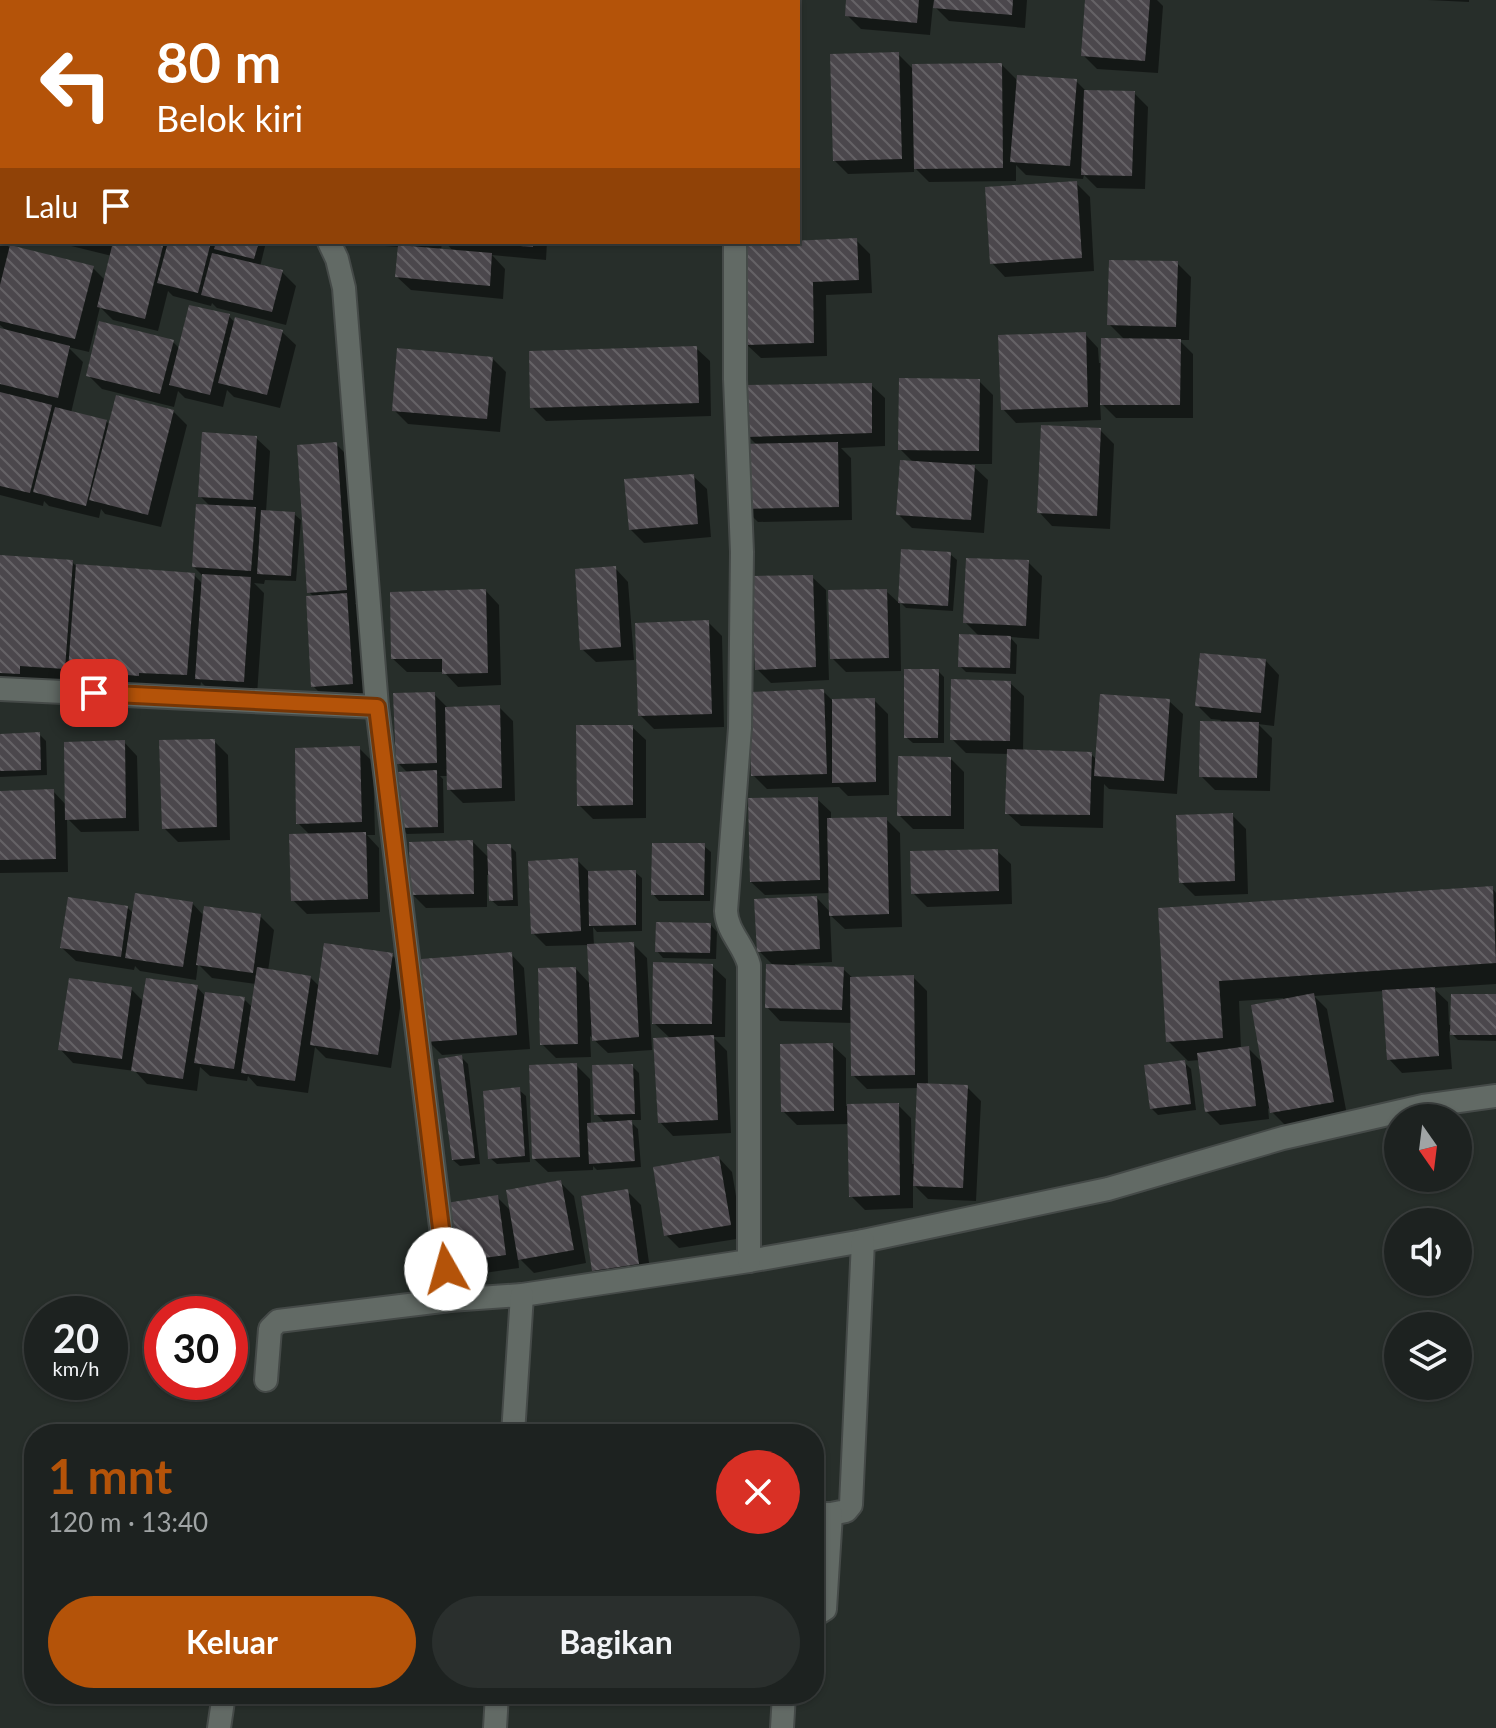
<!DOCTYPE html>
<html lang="id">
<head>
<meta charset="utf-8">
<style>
	body { margin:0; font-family:Lato,sans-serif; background:#2a2f2d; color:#f1f3f6; height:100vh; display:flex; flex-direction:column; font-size:30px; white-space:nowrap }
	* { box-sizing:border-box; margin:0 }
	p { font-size:26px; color:#a0a4a5 }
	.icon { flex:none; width:44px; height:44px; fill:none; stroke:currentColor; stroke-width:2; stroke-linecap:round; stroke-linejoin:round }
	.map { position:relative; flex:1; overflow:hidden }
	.side { position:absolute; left:24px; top:1424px; width:800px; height:280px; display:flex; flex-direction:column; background:#1d2220; border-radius:32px; box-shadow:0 2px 6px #0004,0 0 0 2px #3b3f3e }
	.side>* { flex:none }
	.guide { position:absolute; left:0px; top:0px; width:800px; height:244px; box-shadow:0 2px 6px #0004,0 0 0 2px #3b3f3e; background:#b45309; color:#fff; overflow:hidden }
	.needle { width:52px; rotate:166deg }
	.fabs { position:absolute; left:1384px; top:1104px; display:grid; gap:16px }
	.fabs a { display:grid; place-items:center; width:88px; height:88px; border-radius:50%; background:#1d2220; box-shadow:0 2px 6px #0004,0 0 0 2px #3b3f3e; font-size:40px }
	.speed { position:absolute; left:24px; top:1296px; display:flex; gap:16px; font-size:40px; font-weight:700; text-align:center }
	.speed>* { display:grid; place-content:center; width:104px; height:104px; border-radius:50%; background:#1d2220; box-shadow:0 2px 6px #0004,0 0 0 2px #3b3f3e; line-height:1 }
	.speed small { font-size:20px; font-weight:400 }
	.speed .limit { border:12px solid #d22; background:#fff; color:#111 }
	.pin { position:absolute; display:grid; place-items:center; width:68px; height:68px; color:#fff; margin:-34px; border-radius:16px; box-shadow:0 4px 12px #0006 }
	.me { position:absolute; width:88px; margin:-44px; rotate:353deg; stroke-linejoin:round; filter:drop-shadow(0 0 6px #0008) }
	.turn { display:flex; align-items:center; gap:28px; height:168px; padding:0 24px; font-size:36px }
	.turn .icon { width:104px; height:104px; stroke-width:2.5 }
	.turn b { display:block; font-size:56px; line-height:68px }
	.then { display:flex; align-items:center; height:76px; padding:0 24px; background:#0003; gap:16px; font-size:30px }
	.round { display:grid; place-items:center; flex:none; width:84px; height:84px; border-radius:42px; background:#2a2f2d }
	.head { display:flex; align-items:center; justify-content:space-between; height:136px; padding:0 24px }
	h1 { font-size:48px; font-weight:700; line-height:60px; color:#b45309 }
	.action { display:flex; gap:16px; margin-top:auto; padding:16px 24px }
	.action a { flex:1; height:92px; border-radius:48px; background:#b45309; color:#fff; font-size:32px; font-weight:700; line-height:92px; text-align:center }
	.action a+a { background:#2a2f2d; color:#f1f3f6 }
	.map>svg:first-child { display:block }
	.shadow { fill:#0007; fill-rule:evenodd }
	.building { fill:url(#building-back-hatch) }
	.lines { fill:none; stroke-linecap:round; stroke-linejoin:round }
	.minor-casing { stroke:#454a48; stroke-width:26 }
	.minor { stroke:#626a65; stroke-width:22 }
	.route-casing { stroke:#753606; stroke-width:20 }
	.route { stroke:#b45309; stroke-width:14 }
</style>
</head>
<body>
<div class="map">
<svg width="1496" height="1728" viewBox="0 0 1496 1728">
	<defs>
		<pattern id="building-back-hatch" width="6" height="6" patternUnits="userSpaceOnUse" patternTransform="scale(2)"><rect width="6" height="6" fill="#4b474c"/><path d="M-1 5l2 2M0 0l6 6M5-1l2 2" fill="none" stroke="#656266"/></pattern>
	</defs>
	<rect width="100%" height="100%" fill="#272e2a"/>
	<g class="shadow">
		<path d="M32 0H108L107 2H31Z"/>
		<path d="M239 0H345L347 2H239Z"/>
		<rect x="351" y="0" width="256" height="2"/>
		<path d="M607 0H736L735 2H609Z"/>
		<path d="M848 0H1027L1025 28 949 21 933 5 930 35 861 29 847 15Z"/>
		<path d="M1087 0H1157L1163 6 1158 73 1097 69 1083 55Z"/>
		<path d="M1428 0H1469V2Z"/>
		<path d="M898 54 914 70 1002 65 1019 82 1076 81 1087 92 1134 93 1148 107 1145 189 1097 188 1084 175 1083 179 1026 175 1016 165V181L929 182 914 167V172L848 174 835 161Z"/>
		<path d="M0 121 2 122V229H0Z"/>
		<path d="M1076 183 1090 197 1094 271 1005 277 992 263Z"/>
		<path d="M856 240 870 254 872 293 826 295 827 356 761 358 747 345Z"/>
		<path d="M0 241 4 242 11 249 93 268 106 281 112 256 55 242H266L260 267 282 272 296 286 286 325 217 308 212 303 211 306 173 296 168 291 158 331 113 320 100 307 89 352 68 347 83 362 71 413 106 421 110 425 173 411 187 425 161 527 105 514 101 509 99 518 49 506 44 501 43 506 0 495V331L8 332 0 325V326Z"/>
		<path d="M381 242H442L441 251 454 252 445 242H547L546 260 492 255 505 269 503 299 411 290 397 277 400 247 385 246Z"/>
		<path d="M1177 263 1191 277 1189 340H1179L1193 354V418H1116L1100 402 1101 420 1016 423 1003 409 1085 334 1098 348 1099 363H1103L1125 340 1109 324Z"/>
		<path d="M229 316 235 323 282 332 296 345 280 408 234 397 227 390 223 407 185 398 178 391 174 407 102 389 88 375 173 342 180 349Z"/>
		<path d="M696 348 710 361 711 416 546 421 532 407Z"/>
		<path d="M492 358 506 372 500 432 408 424 394 410Z"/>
		<path d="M979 381 993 395 992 464H971L988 480 984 533 912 528 898 514 913 462 900 449Z"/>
		<path d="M871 385 885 398V446L841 448 851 458 852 520 758 522 744 508 758 446 748 436Z"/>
		<path d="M1100 430 1114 444 1110 529 1052 526 1039 512Z"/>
		<path d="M256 438 270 451 266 512 294 514 301 520 296 581 265 580 264 584 254 583 264 593 257 695 211 692 201 682 200 688 84 683 79 678 78 682 33 679V687L0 685V557L72 562 76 566 194 575 203 584 204 577 194 567 210 506 200 496Z"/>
		<path d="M336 444 350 458 359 603H355L360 609 366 697 327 700 313 686 314 597 309 592Z"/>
		<path d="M693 476 707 489 711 537 644 543 630 529Z"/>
		<path d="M950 554 957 560 953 611 906 608 900 602Z"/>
		<path d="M1028 562 1042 576 1039 639 1010 637 1017 645 1016 674 966 672 960 666 980 637 965 622Z"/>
		<path d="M615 568 628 582 634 660 596 662 582 649Z"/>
		<path d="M812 577 826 590 829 680 771 683 757 669Z"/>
		<path d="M486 591 499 605 501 685 458 687 444 672H407L393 659Z"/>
		<path d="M886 591 900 604 901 671 846 672 832 658Z"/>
		<path d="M708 622 722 636 724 727 654 729 640 715Z"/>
		<path d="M1266 661 1279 675 1274 726 1258 724 1272 738 1270 791 1215 790 1201 776 1221 720 1211 719 1197 705Z"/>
		<path d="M938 671 944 677V743H913L906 737Z"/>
		<path d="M1010 683 1024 696 1023 752 1091 754 1097 760 1169 701 1183 714 1177 794 1109 789 1104 784 1103 828 1021 826 1007 813 1009 754 966 753 952 739Z"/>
		<path d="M823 691 833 701 874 700 888 714 889 795 848 796 839 787 767 789 753 775Z"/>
		<path d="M434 694 448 708 499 707 513 721 515 801 463 803 449 789V776H440L443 779 444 833 407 834 400 827 408 773 398 763Z"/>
		<path d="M632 727 646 740V818L593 819 579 805Z"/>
		<path d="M40 735 46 741 47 775 0 777V736Z"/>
		<path d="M214 741 228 755 230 840 178 842 164 828Z"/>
		<path d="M124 742 137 756 139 831 81 832 67 818 68 872 0 873V793L53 791 67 806Z"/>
		<path d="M359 748 373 762 375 835H367L379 848 380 912 307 914 293 900 311 836 298 823Z"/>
		<path d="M951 759 964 772V829H913L899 815Z"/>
		<path d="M817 799 831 812V820L886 819 900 833 902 927 845 929 830 915 832 962 795 964V967L843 969 854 979 914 978 927 991 928 1086 967 1087 981 1101 976 1201 928 1199 913 1184V1208L865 1210 851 1196 850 1124 797 1125 783 1111 832 1045 846 1058V1106L898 1105 911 1118 912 1164H916L919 1088 867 1089 853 1075V1023L780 1021 767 1007 774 966 759 951 817 898 831 913V893L765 895 751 882Z"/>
		<path d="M1232 815 1246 829 1248 894 1195 896 1181 882Z"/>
		<path d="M473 842 490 859 510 846 516 852 518 906H498L491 900 490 875H487V907L426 908 412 894Z"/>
		<path d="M704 846 711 852 710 901H659L653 894Z"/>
		<path d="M997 851 1011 864 1012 904 927 907 913 893Z"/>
		<path d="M577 860 590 873 635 872 642 878V931L597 932 593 927 594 946 633 944 647 958 652 1050 608 1053 590 1036 591 1057 556 1058 542 1044 576 969 591 985 589 945 546 946 533 933Z"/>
		<path d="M1492 888 1496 893V984L1433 988 1448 1002 1449 1025 1452 1024 1496 996V1041L1458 1040 1449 1031 1452 1069 1402 1073 1389 1059 1384 991 1314 996 1327 1009 1347 1115 1286 1126 1268 1108 1269 1119 1220 1125 1206 1111 1200 1060 1188 1061 1168 1041 1160 910ZM1283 998 1284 1001 1263 1063 1248 1048 1241 1049 1239 1001Z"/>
		<path d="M192 903 204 916H260L274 930 268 971 310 977 320 987 392 955 406 969 391 1068 326 1058 315 1047 308 1093 257 1086 248 1076 247 1081 210 1076 200 1067 197 1091 147 1084 135 1071 73 1063 60 1049 131 989 144 1002 197 987 206 997 244 999 253 1008 256 984 212 978 198 964 196 980 140 971 135 966 134 970 76 961 62 948 128 908 134 914Z"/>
		<path d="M711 925 717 932 716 959 663 958 657 951Z"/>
		<path d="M511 954 524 968 530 1049 442 1055 428 1041Z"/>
		<path d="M712 966 726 979 725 1037H713L727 1051 731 1133 673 1136 660 1122 671 1039 654 1023Z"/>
		<path d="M461 1057 468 1064 480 1164 460 1166 453 1160Z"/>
		<path d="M1184 1062 1191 1069 1196 1110 1158 1115 1152 1109Z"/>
		<path d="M576 1065 590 1079 591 1125 606 1124 596 1114 632 1066 639 1073 641 1120H629L638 1129 641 1167 597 1170 593 1166V1170L548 1172 532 1157Z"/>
		<path d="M519 1090 526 1096 530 1162 497 1164 490 1158Z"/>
		<path d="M719 1158 732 1172 743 1238 679 1248 666 1235Z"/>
		<path d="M560 1182 574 1196 586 1263 534 1273 518 1257 519 1268 470 1275 456 1261 498 1198 511 1211Z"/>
		<path d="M628 1192 641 1205 651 1277 607 1283 594 1270Z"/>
	</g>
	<g class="building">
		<path d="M846 0H919L917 23 845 16Z"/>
		<path d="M934 0H1013L1012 15 933 8Z"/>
		<path d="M1085 0H1150L1145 61 1081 56Z"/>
		<path d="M899 52 902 159 833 161 830 54Z"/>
		<path d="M1002 63 1003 168 914 169 912 64Z"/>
		<path d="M1017 75 1077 79 1070 166 1010 162Z"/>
		<path d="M1084 90 1135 91 1132 176 1081 175Z"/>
		<path d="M1077 181 1082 258 990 264 985 187Z"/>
		<path d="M857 238 859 280 813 282 814 343 745 345 743 243Z"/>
		<path d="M113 242H147L163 246 145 319 97 307Z"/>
		<path d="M168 242H211L198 293 157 283Z"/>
		<path d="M216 242H259L254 259 214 249Z"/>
		<path d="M497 242H533V247L496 244Z"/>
		<path d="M10 245 94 266 75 339 0 321V285Z"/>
		<path d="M398 245 492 253 490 286 395 277Z"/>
		<path d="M212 253 283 270 272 312 201 295Z"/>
		<path d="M1109 260 1178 261 1176 327 1107 325Z"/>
		<path d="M189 305 230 314 210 395 169 385Z"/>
		<path d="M235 317 283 330 267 395 218 383Z"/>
		<path d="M99 321 174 340 160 394 86 376Z"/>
		<path d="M0 328 70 346 58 398 0 384Z"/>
		<path d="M1086 332 1088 407 1001 410 998 335Z"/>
		<path d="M1101 338 1181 339 1180 405H1100Z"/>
		<path d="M697 346 699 403 530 408 529 351Z"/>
		<path d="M397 348 493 357 487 419 392 411Z"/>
		<path d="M899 378 980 379 979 451 898 450Z"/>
		<path d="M872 383V433L746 437 745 385Z"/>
		<path d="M0 392 52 405 30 493 0 486Z"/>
		<path d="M116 395 174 410 148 515 89 500Z"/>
		<path d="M55 407 107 420 86 506 33 492Z"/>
		<path d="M1041 425 1101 428 1097 516 1037 513Z"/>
		<path d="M202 432 257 436 253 500 198 497Z"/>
		<path d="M337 442 347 590 307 593 297 445Z"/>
		<path d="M838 442 839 507 742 509 741 444Z"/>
		<path d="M900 460 975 465 971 520 896 515Z"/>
		<path d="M694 474 698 524 629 530 624 479Z"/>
		<path d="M196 504 256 507 251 571 192 567Z"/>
		<path d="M261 510 295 512 291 576 257 574Z"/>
		<path d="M901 549 951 552 948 606 898 603Z"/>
		<path d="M0 555 73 560 65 669 20 666V674L0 673Z"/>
		<path d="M966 558 1029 560 1026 626 963 623Z"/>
		<path d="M76 564 195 573 187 675 139 673V676L68 670Z"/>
		<path d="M616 566 621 647 580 650 575 569Z"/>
		<path d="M202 574 251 577 244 682 195 679Z"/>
		<path d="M813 575 816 667 755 670 751 576Z"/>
		<path d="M486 589 488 673 442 674V659H391L390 592Z"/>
		<path d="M887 589 889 658 830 659 828 590Z"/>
		<path d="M347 593 353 684 311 687 306 596Z"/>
		<path d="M709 620 712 714 638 716 635 623Z"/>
		<path d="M959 634 1011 636 1010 668 958 667Z"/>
		<path d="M1200 653 1266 659 1261 713 1195 706Z"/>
		<path d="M904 669H939L938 738H904Z"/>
		<path d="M951 679 1011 681 1010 741 950 740Z"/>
		<path d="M824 689 827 774 751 776 749 692Z"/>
		<path d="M435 692 437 763 396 764 393 693Z"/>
		<path d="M1100 694 1170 699 1164 781 1094 776Z"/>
		<path d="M875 698 876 782 832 783V699Z"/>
		<path d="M500 705 502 788 447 790 445 707Z"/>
		<path d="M1200 721 1259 722 1257 778 1199 777Z"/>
		<path d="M576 725H633V805L577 806Z"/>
		<path d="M40 732 41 770 0 771V734Z"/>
		<path d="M215 739 217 827 162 829 159 740Z"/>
		<path d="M125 740 126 818 65 820 64 742Z"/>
		<path d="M360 746 362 822 296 824 295 748Z"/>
		<path d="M1007 749 1092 752 1090 815 1005 814Z"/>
		<path d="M898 756 951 757V816H897Z"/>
		<path d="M437 770 438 827 398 828 397 772Z"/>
		<path d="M54 789 56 859 0 860V791Z"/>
		<path d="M818 797 820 880 750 882 748 798Z"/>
		<path d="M1233 813 1235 881 1179 883 1176 815Z"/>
		<path d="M887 817 889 914 829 916 827 818Z"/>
		<path d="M366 832 368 899 291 901 289 834Z"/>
		<path d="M473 840 474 894 410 895 409 842Z"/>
		<path d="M652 843H705L704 895H651Z"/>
		<path d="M487 844H511L513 900 489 901Z"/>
		<path d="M998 849 999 891 911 894 910 851Z"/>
		<path d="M578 858 581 931 531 934 528 861Z"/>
		<path d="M636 870V925L589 926 588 871Z"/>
		<path d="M1493 886 1496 963 1219 981 1223 1038 1166 1042 1158 908Z"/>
		<path d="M135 893 193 902 183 967 125 958Z"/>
		<path d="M817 896 820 949 757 952 754 899Z"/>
		<path d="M68 897 128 906 121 957 60 948Z"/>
		<path d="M204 906 261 914 253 973 196 965Z"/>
		<path d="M656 922 711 923 710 953 655 952Z"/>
		<path d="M634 942 639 1037 592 1041 587 944Z"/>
		<path d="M324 943 393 953 378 1055 310 1045Z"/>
		<path d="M512 952 517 1035 426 1042 421 959Z"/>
		<path d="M653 962 713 964 712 1024H652Z"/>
		<path d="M766 964 844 967 842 1010 765 1008Z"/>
		<path d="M257 967 311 976 295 1081 241 1073Z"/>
		<path d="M576 967 578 1044 540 1045 538 968Z"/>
		<path d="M914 975 915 1075 851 1076 850 977Z"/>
		<path d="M69 978 132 987 122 1059 58 1050Z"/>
		<path d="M146 978 198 985 183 1079 131 1071Z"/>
		<path d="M1435 987 1439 1056 1387 1060 1382 990Z"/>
		<path d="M205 992 245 997 234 1069 194 1063Z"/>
		<path d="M1314 993 1334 1102 1270 1113 1251 1005Z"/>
		<path d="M1451 994H1496V1035H1450Z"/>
		<path d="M714 1035 718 1120 658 1123 653 1038Z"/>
		<path d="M833 1043 834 1111 781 1112 780 1044Z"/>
		<path d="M1249 1046 1256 1106 1205 1112 1197 1053Z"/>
		<path d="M462 1055 475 1158 452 1160 438 1059Z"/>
		<path d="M1185 1060 1191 1104 1150 1109 1144 1065Z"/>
		<path d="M577 1063 580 1157 532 1159 529 1065Z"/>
		<path d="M633 1064 635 1114 594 1115 592 1065Z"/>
		<path d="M917 1083 968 1085 963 1188 913 1186Z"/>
		<path d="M520 1087 525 1156 488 1159 483 1091Z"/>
		<path d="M899 1103 900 1195 849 1197 847 1104Z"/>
		<path d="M632 1120 635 1161 589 1164 587 1123Z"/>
		<path d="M719 1156 731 1225 664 1236 653 1167Z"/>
		<path d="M561 1180 574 1250 518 1260 506 1190Z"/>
		<path d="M628 1189 639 1264 592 1271 581 1196Z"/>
		<path d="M498 1195 506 1255 454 1262 446 1203Z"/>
	</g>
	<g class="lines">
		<defs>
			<g id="minor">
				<path d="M754 2V0"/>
				<path d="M0 3 1 0"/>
				<path d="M0 76 2 77"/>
				<path d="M329 242 337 259 344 288 377 707 450 1300 522 1295 749 1261 863 1241 1108 1189 1283 1138 1423 1106 1496 1096"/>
				<path d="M735 242V379L742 552 740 728 726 911C727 932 744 945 749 965V1261"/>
				<path d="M0 689 377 707"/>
				<path d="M266 1380 270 1329 278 1321 450 1300"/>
				<path d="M513 1434 522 1295"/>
				<path d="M814 1514H831L846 1511 851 1505 863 1241"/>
				<path d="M814 1616 825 1609 831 1514"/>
				<path d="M219 1728 224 1694"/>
				<path d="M495 1728 497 1694"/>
				<path d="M782 1728 784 1694"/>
			</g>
		</defs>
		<use href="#minor" class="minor-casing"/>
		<use href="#minor" class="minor"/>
	</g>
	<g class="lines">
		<defs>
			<path id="route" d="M94 693 377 707 446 1269"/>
		</defs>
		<use href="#route" class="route-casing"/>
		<use href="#route" class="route"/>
	</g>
</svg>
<div class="fabs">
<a><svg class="needle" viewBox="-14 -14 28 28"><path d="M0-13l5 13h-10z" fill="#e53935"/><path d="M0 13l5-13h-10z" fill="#a0a4a5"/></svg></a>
<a><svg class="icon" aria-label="sound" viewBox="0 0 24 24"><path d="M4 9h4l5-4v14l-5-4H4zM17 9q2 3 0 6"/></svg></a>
<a><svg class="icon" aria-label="layers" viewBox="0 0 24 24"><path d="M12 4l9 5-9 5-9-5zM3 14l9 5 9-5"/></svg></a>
</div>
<div class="speed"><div>20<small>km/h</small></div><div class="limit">30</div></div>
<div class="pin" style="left:94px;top:693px;background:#d93025"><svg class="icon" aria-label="arrive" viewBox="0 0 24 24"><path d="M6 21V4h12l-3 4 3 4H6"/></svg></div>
<svg class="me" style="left:446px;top:1269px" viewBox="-20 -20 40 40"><circle r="19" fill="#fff"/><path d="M0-13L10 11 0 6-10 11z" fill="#b45309"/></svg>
<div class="guide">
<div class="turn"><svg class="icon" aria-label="left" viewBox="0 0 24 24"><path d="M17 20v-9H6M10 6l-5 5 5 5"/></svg><div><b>80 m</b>Belok kiri</div></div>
<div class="then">Lalu<svg class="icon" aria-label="arrive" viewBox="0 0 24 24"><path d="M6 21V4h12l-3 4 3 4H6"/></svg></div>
</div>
<section class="side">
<div class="head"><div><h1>1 mnt</h1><p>120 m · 13:40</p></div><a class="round" style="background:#d93025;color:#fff"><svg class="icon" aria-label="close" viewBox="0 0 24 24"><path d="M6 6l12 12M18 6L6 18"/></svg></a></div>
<div class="action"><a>Keluar</a><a>Bagikan</a></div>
</section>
</div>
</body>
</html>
